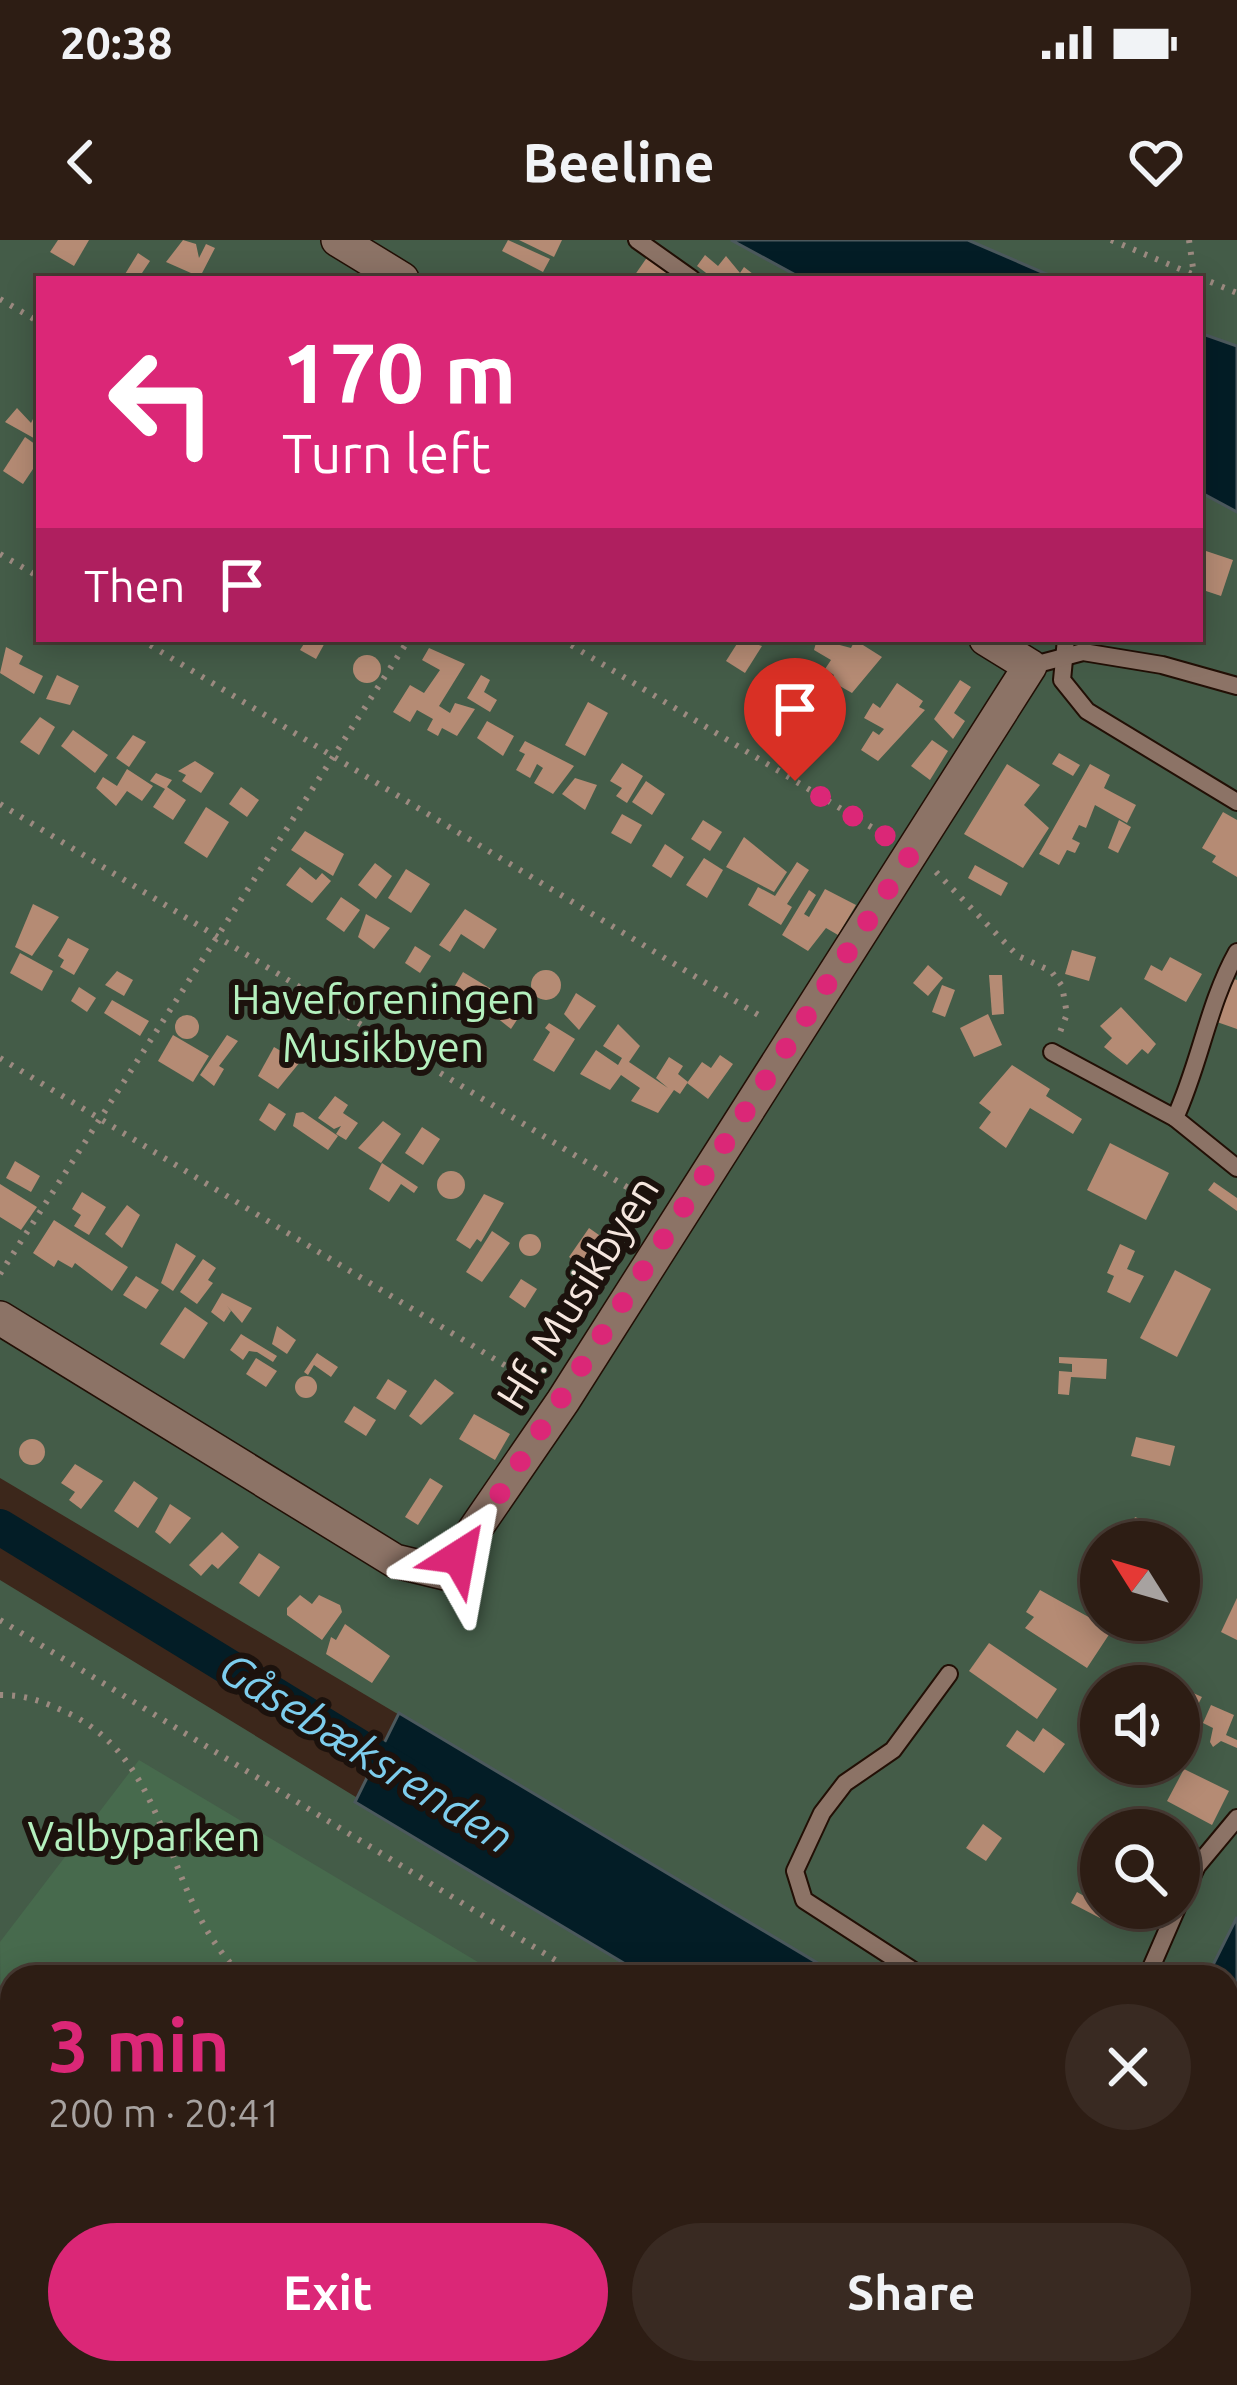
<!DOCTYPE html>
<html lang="en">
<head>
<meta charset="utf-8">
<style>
	body { margin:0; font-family:Ubuntu,sans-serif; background:#392a22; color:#f1f3f6; height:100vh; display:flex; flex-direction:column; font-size:45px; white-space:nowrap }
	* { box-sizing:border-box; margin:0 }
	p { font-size:39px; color:#a7a2a0 }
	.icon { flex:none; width:66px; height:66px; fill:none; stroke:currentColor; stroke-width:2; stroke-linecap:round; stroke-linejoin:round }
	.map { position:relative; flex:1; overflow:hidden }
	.side { position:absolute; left:0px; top:1725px; width:1239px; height:420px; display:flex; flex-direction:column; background:#2d1d14; border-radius:36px 36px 0 0; box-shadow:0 6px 30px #0003,0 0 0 3px #483b34 }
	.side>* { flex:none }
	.top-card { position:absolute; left:36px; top:36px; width:1167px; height:366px; border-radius:0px; box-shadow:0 6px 30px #0003,0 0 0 3px #483b34; background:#db2777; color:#fff; overflow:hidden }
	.needle { width:78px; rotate:307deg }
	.buttons { position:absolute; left:1080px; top:1281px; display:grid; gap:24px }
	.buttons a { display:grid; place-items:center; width:120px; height:120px; border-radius:50%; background:#2d1d14; box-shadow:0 6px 30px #0003,0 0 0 3px #483b34; font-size:60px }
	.pin { position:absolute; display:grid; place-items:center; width:102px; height:102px; color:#fff; margin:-123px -51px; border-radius:50% 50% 50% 0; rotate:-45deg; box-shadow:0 0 12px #0007 }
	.pin .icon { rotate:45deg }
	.me { position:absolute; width:132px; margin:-66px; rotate:34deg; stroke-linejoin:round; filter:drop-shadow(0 0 9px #0008) }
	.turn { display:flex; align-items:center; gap:42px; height:252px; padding:0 48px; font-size:54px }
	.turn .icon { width:156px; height:156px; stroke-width:2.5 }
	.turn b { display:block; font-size:84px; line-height:102px }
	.then { display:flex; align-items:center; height:114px; padding:0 48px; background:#0003; gap:24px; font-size:45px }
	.round { display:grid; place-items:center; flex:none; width:126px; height:126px; border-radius:63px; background:#392a22 }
	.head { display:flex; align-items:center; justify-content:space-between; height:204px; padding:0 48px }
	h1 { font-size:72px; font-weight:700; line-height:90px; color:#db2777 }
	.primary-button { display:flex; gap:24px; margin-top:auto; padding:24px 48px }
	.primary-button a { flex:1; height:138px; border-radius:72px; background:#db2777; color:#fff; font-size:48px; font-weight:700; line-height:138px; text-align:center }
	.primary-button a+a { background:#392a22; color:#f1f3f6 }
	.status { display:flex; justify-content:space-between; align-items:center; height:84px; padding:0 60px; background:#2d1d14; direction:ltr }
	.status svg { height:33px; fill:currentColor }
	header { display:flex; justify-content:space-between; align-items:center; height:156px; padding:0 48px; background:#2d1d14; font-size:54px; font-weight:700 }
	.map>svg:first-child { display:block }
	.green { fill:#445c48; fill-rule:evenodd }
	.forest { fill:#476a4d }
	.water { fill:#031d26; stroke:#4c595d; stroke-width:3 }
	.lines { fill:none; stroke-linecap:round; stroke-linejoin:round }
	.canal { stroke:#031d26; stroke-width:36 }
	.building { fill:#b58b74 }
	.service-casing { stroke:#220f05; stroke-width:20 }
	.minor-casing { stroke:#220f05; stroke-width:36 }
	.path { stroke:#9c8a80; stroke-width:6; stroke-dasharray:3 9; stroke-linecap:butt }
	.service { stroke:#8c7366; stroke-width:16 }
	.minor { stroke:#8c7366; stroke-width:33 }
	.route { stroke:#db2777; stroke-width:21; stroke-dasharray:0 37.8 }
	.labels { text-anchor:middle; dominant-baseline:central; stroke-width:12; stroke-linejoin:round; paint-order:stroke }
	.park-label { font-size:42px; fill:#b4f0be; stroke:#1c120d }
	.street-label { font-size:42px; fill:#f5e6de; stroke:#1c120d }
	.water-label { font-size:45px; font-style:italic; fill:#7dcded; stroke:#1c120d }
</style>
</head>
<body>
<div class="status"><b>20:38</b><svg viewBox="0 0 49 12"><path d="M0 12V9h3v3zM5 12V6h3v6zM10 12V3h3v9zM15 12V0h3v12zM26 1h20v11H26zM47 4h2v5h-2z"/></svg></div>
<header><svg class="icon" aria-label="back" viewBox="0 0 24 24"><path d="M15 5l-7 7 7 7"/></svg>Beeline<svg class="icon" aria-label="heart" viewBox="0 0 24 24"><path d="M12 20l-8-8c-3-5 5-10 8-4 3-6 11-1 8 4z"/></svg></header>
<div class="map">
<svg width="1237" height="2145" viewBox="0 0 1237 2145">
	<rect width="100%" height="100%" fill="#3c271b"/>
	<g class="green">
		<path d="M0 0H731L803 39H39V399H1200V252L1237 272V1677L1207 1737H841L0 1238ZM1101 1302H1179V1380H1101ZM1101 1446H1179V1524H1101ZM1101 1590H1179V1668H1101Z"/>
		<path d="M968 0H1237V106L1200 93V39H1058Z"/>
		<path d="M0 1340 651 1737H12V2133H1141L1134 2138 1136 2145H0Z"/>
	</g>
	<g class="forest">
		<path d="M139 1520 503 1737H12V1791L1 1785 0 1702Z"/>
		<path d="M596 2133H981L977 2145H616Z"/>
	</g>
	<g class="water">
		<path d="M731 0H968L1058 39H803Z"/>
		<path d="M1200 93 1237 106V272L1200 252Z"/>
		<path d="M399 1473 841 1737H647L355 1562Z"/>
		<path d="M1237 1677V2079L1227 2084V1737H1207Z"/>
	</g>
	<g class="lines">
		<path class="canal" d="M0 1287 416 1542"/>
	</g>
	<g class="building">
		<path d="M58 0H89L74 26 50 12Z"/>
		<path d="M183 0 196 4 199 18 206 4 215 8 200 37 166 22Z"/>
		<path d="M508 0 550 19 543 32 502 11Z"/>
		<path d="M519 0H562L554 17Z"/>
		<path d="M138 13 150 21 138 39H122Z"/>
		<path d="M705 15 718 26 726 16 740 33 744 27 753 34 749 39H714L697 26Z"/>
		<path d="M648 16 679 39H632Z"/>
		<path d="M39 167V201L5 182 17 168 31 183Z"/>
		<path d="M25 197 39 207V220L23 244 3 231Z"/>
		<path d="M1200 309 1233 320 1221 356 1200 349Z"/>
		<path d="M307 399H327L316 419 300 410Z"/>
		<path d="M740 399 762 406 745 433 726 421Z"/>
		<path d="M817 399 851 408 855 400 882 417 852 453 831 441 834 435 825 429 831 420 814 410Z"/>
		<path d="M6 407 23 416 19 424 43 436 34 454 0 433Z"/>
		<path d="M429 408 465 424 439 466 450 473 455 463 475 469 457 496 442 488 438 496 427 490 433 479 417 470 410 482 393 472 410 445 424 453 440 430 422 420Z"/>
		<circle cx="367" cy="429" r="14"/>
		<path d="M788 420 803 430 793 448 776 437Z"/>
		<path d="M57 435 79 446 70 465 46 459Z"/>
		<path d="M481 435 490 440 484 452 497 460 490 472 467 458Z"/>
		<path d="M960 440 971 447 954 473 965 481 953 499 934 479Z"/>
		<path d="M897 443 923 461 919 467 925 470 878 521 861 510 873 491 879 495 884 489 864 478 873 463 880 468Z"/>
		<path d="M588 462 608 473 585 516 565 505Z"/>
		<path d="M40 477 55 487 39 515 20 502Z"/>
		<path d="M487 481 514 496 503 516 477 498Z"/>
		<path d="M73 490 108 515 95 533 61 506Z"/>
		<path d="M133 495 146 502 129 527 116 518Z"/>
		<path d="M932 500 948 511 930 540 911 526Z"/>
		<path d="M525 501 574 526 553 554 534 543 543 528 537 524 530 538 516 530 525 514 519 511Z"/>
		<path d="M1059 513 1080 525 1073 536 1052 524Z"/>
		<path d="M195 521 214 533 201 553 182 541 186 535 178 531Z"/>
		<path d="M622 523 643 536 627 563 616 556 622 548 610 541Z"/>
		<path d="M1007 524 1040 545 1024 565 1049 588 1023 628 964 594Z"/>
		<path d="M1090 524 1110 535 1104 548 1136 565 1127 583 1095 565 1086 588 1079 585 1072 599 1080 603 1075 613 1067 610 1059 625 1039 614Z"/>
		<path d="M127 529 153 546 142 561 127 551 116 566 96 548 103 537 117 546Z"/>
		<path d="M156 533 172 540 167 547 186 560 173 580 153 567 165 549 150 541Z"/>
		<path d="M575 538 597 545 585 570 562 554Z"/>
		<path d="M646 541 665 554 652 575 632 562Z"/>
		<path d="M241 547 259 560 247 577 229 564Z"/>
		<path d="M206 567 229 582 207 618 184 603Z"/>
		<path d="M1223 572 1237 580V637L1212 622 1216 616 1202 608Z"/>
		<path d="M622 574 642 585 631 604 611 593Z"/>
		<path d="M703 580 722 592 710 611 691 599Z"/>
		<path d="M1119 580 1131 587 1118 613 1108 608Z"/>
		<path d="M305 591 344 614 333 636 291 610Z"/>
		<path d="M744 597 787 632 774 652 726 627Z"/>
		<path d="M665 604 684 617 671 638 652 626Z"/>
		<path d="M704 618 723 630 707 658 686 645Z"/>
		<path d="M797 622 809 630 787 664 792 667 781 685 748 665 758 647 775 656Z"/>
		<path d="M375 623 392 636 376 659 358 645Z"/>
		<path d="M975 625 1008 643 1001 656 968 638Z"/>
		<path d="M300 627 316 640 322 633 331 641 312 663 286 645Z"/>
		<path d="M406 629 430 644 411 673 388 658Z"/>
		<path d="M825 649 856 665 838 695 826 688 808 711 782 695 809 650 816 655 804 674 809 677Z"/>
		<path d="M341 657 360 670 344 692 326 679Z"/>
		<path d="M33 664 59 677 32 716 15 707Z"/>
		<path d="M465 669 497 689 484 709 461 694 450 712 439 705Z"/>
		<path d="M366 674 390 688 374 709 358 697Z"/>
		<path d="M68 698 89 709 74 735 60 727 64 720 58 716Z"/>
		<path d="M415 706 431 716 420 733 405 723Z"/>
		<path d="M1072 710 1096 717 1089 741 1065 734Z"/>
		<path d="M20 713 53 731 42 751 10 733Z"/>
		<path d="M1170 717 1202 734 1186 762 1144 739 1151 725 1162 731Z"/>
		<path d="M928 725 943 738 928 756 913 743Z"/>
		<circle cx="546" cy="745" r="15"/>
		<path d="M117 731 133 740 124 756 105 745Z"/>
		<path d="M463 732 491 749 477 773 449 756Z"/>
		<path d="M989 735H1002L1004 774 992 775Z"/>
		<path d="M1234 739 1237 740V789L1217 782Z"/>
		<path d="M942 745 955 750 945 777 932 772Z"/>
		<path d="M79 747 96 758 87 772 71 761Z"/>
		<path d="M498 748 526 766 511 789 486 769Z"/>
		<path d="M576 753 596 766 579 790 564 774Z"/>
		<path d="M112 760 149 781 140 796 104 773Z"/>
		<path d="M1121 767 1156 804 1148 814 1142 809 1127 825 1104 807 1112 798 1100 786Z"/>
		<path d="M988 774 1002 805 974 817 960 788Z"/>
		<circle cx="187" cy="787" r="12"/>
		<path d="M549 783 575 799 554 832 533 820 550 792 545 788Z"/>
		<path d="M618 784 640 806 629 822 668 848 656 838 669 817 683 826 678 834 688 842 680 854 674 850 658 873 631 861 640 848 621 835 610 850 580 834 596 810 618 825 622 818 603 806Z"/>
		<path d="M173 795 209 816 193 842 158 821Z"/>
		<path d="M227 795 238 801 219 826 224 829 214 846 200 835Z"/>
		<path d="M274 807 300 822 278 849 258 836Z"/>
		<path d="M720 815 733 824 708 859 687 843 702 822 711 828Z"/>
		<path d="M1012 825 1050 849 1046 856 1082 879 1073 894 1030 868 1006 908 979 888 991 872 979 863Z"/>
		<path d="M335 856 348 865 343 873 358 883 346 900 336 894 341 886 334 889 318 878Z"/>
		<path d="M269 863 286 874 275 891 259 880Z"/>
		<path d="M303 872 338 896 328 910 293 886 296 873Z"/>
		<path d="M383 881 401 894 381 923 358 908Z"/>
		<path d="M422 887 440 899 423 925 405 913Z"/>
		<path d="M1110 903 1169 933 1146 980 1087 950Z"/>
		<path d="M15 921 40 936 31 952 6 938Z"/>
		<path d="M382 923 418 947 414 953 401 944 389 962 369 949Z"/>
		<circle cx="451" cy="945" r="14"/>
		<path d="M1214 942 1237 958V971L1208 950Z"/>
		<path d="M0 944 37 967 21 990 0 977Z"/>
		<path d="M82 952 106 967 89 995 74 986 81 975 72 969Z"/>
		<path d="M484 954 504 963 481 1002 477 999 470 1009 456 1000Z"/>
		<path d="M127 965 140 975 122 1008 105 994Z"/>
		<path d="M54 980 128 1027 112 1051 75 1023 72 1028 58 1020 54 1027 33 1013Z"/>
		<path d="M589 988 609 1002 590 1031 569 1017Z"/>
		<path d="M492 991 510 1003 482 1042 466 1032Z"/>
		<circle cx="530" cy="1005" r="11"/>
		<path d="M176 1003 196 1016 173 1051 161 1043Z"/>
		<path d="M1120 1004 1135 1011 1127 1029 1144 1036 1130 1063 1107 1052 1114 1036 1107 1033Z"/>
		<path d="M203 1019 216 1028 208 1040 213 1043 197 1064 180 1052Z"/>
		<path d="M1175 1030 1211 1049 1177 1117 1140 1098Z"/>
		<path d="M136 1036 159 1050 146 1069 123 1055Z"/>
		<path d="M521 1039 537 1049 525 1068 509 1057Z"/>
		<path d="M222 1053 252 1068 242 1083 227 1066 231 1071 224 1082 211 1072Z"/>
		<path d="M565 1058 586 1074 574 1090 554 1074Z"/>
		<path d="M185 1067 208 1083 184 1119 160 1104Z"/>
		<path d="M277 1086 296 1100 287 1114 272 1104Z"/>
		<path d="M241 1094 277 1116 273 1122 257 1112 249 1111 243 1120 230 1110Z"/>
		<path d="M317 1113 338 1127 331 1137 314 1125 308 1135 304 1132Z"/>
		<path d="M1059 1117 1107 1119 1106 1139 1071 1137 1069 1155 1058 1154 1059 1131 1072 1132V1124L1059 1123Z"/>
		<path d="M256 1118 277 1131 266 1147 246 1134Z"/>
		<circle cx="306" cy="1147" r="11"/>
		<path d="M388 1139 407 1151 395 1170 376 1158Z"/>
		<path d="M435 1139 454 1153 421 1185 409 1176Z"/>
		<path d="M354 1166 376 1180 366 1196 344 1182Z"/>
		<path d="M474 1174 510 1194 495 1220 459 1199Z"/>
		<path d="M1136 1197 1175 1206 1170 1226 1131 1216Z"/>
		<circle cx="32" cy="1212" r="13"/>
		<path d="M75 1224 103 1241 81 1269 69 1260 75 1252 61 1243Z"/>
		<path d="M430 1238 443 1246 418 1285 405 1277Z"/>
		<path d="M134 1241 158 1258 138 1288 114 1271Z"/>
		<path d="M170 1264 191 1278 170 1304 155 1292Z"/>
		<path d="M1135 1277 1161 1288 1155 1302H1125Z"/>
		<path d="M222 1292 239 1307 218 1329 212 1324 201 1336 189 1325Z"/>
		<path d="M259 1313 280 1327 259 1357 239 1343Z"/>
		<path d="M1040 1350 1112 1390 1087 1428 1025 1388 1034 1377 1026 1372Z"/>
		<path d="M300 1355 312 1364 319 1355 340 1365 342 1372 322 1400 287 1375V1368Z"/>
		<path d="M1237 1358V1400L1221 1392Z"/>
		<path d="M345 1384 390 1416 372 1443 326 1414 331 1397 336 1400Z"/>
		<path d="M989 1403 1057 1449 1037 1479 969 1431Z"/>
		<path d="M1191 1452 1202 1457 1183 1492 1179 1475Z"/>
		<path d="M1211 1465 1234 1475 1226 1495 1237 1500V1508L1221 1501 1213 1507 1210 1502 1213 1488 1203 1483Z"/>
		<path d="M1043 1488 1065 1504 1044 1533 1006 1506 1017 1490 1034 1502Z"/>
		<path d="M1184 1529 1229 1551 1212 1585 1167 1561Z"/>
		<path d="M983 1584 1002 1598 986 1621 966 1608Z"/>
		<path d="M1077 1652 1105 1668 1100 1678 1071 1663Z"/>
	</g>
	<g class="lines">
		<defs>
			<g id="service">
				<path d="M637 0 692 39"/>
				<path d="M1066 399 1062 440 1087 471 1237 562"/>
				<path d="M1030 426 1083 412 1162 425 1237 446"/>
				<path d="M1237 712C1208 764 1200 824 1175 878L1237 928"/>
				<path d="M1052 812 1175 878"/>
				<path d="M1179 1664 1197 1626 1237 1578"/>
				<path d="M923 1737 804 1660 795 1631 822 1573 845 1543 893 1510 949 1434"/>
				<path d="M1147 1737 1177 1668"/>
			</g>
			<g id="minor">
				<path d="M338 0 402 39"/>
				<path d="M0 1078 395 1321 445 1333 563 1161 1030 426 986 399"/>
			</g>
		</defs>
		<use href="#service" class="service-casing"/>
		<use href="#minor" class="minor-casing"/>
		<g class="path">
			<path d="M1111 0 1237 53"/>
			<path d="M1189 0 1194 35"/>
			<path d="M0 59 39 82"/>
			<path d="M0 314 39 337"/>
			<path d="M140 399 765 779"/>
			<path d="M561 399 886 596"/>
			<path d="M0 564 653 963"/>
			<path d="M936 632 1018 716 1051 731 1062 746 1067 774 1060 792"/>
			<path d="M0 818 534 1143"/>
			<path d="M0 1034 409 399"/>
			<path d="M0 1380 583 1737"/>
			<path d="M0 1455C28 1455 44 1462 70 1474 176 1527 161 1661 244 1737"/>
			<path d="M1049 2133 1065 2145"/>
		</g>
		<use href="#service" class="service"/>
		<use href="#minor" class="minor"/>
	</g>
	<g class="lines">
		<path class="route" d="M459 1317 912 612 795 541"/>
	</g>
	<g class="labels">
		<g class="park-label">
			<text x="383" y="758">Haveforeningen<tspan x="383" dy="48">Musikbyen</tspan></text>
			<text x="144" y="1595">Valbyparken</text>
		</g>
		<g class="street-label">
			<text transform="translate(577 1052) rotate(-58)">Hf. Musikbyen</text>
		</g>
		<g class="water-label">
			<text transform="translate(367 1512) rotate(32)">Gåsebæksrenden</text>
		</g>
	</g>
</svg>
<div class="buttons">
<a><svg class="needle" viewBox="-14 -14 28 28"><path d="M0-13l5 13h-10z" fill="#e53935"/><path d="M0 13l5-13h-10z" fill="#a7a2a0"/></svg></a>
<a><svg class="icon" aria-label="sound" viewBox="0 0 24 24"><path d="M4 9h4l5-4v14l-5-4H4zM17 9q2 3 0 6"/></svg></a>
<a><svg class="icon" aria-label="search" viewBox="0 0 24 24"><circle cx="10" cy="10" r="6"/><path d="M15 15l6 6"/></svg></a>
</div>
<div class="pin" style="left:795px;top:541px;background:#d93025"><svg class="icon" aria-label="arrive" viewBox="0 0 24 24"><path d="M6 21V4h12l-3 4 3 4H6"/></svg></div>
<svg class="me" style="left:459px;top:1317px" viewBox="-20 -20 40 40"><path d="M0-17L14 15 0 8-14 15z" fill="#db2777" stroke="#fff" stroke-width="4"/></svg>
<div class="top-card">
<div class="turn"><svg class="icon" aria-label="left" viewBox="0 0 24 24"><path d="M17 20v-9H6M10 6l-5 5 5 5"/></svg><div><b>170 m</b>Turn left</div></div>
<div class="then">Then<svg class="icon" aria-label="arrive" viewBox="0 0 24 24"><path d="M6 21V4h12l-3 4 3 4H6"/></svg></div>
</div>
<section class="side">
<div class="head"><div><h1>3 min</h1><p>200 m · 20:41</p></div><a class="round"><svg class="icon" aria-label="close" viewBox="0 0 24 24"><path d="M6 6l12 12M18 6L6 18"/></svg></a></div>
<div class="primary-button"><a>Exit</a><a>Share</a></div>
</section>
</div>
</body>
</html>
